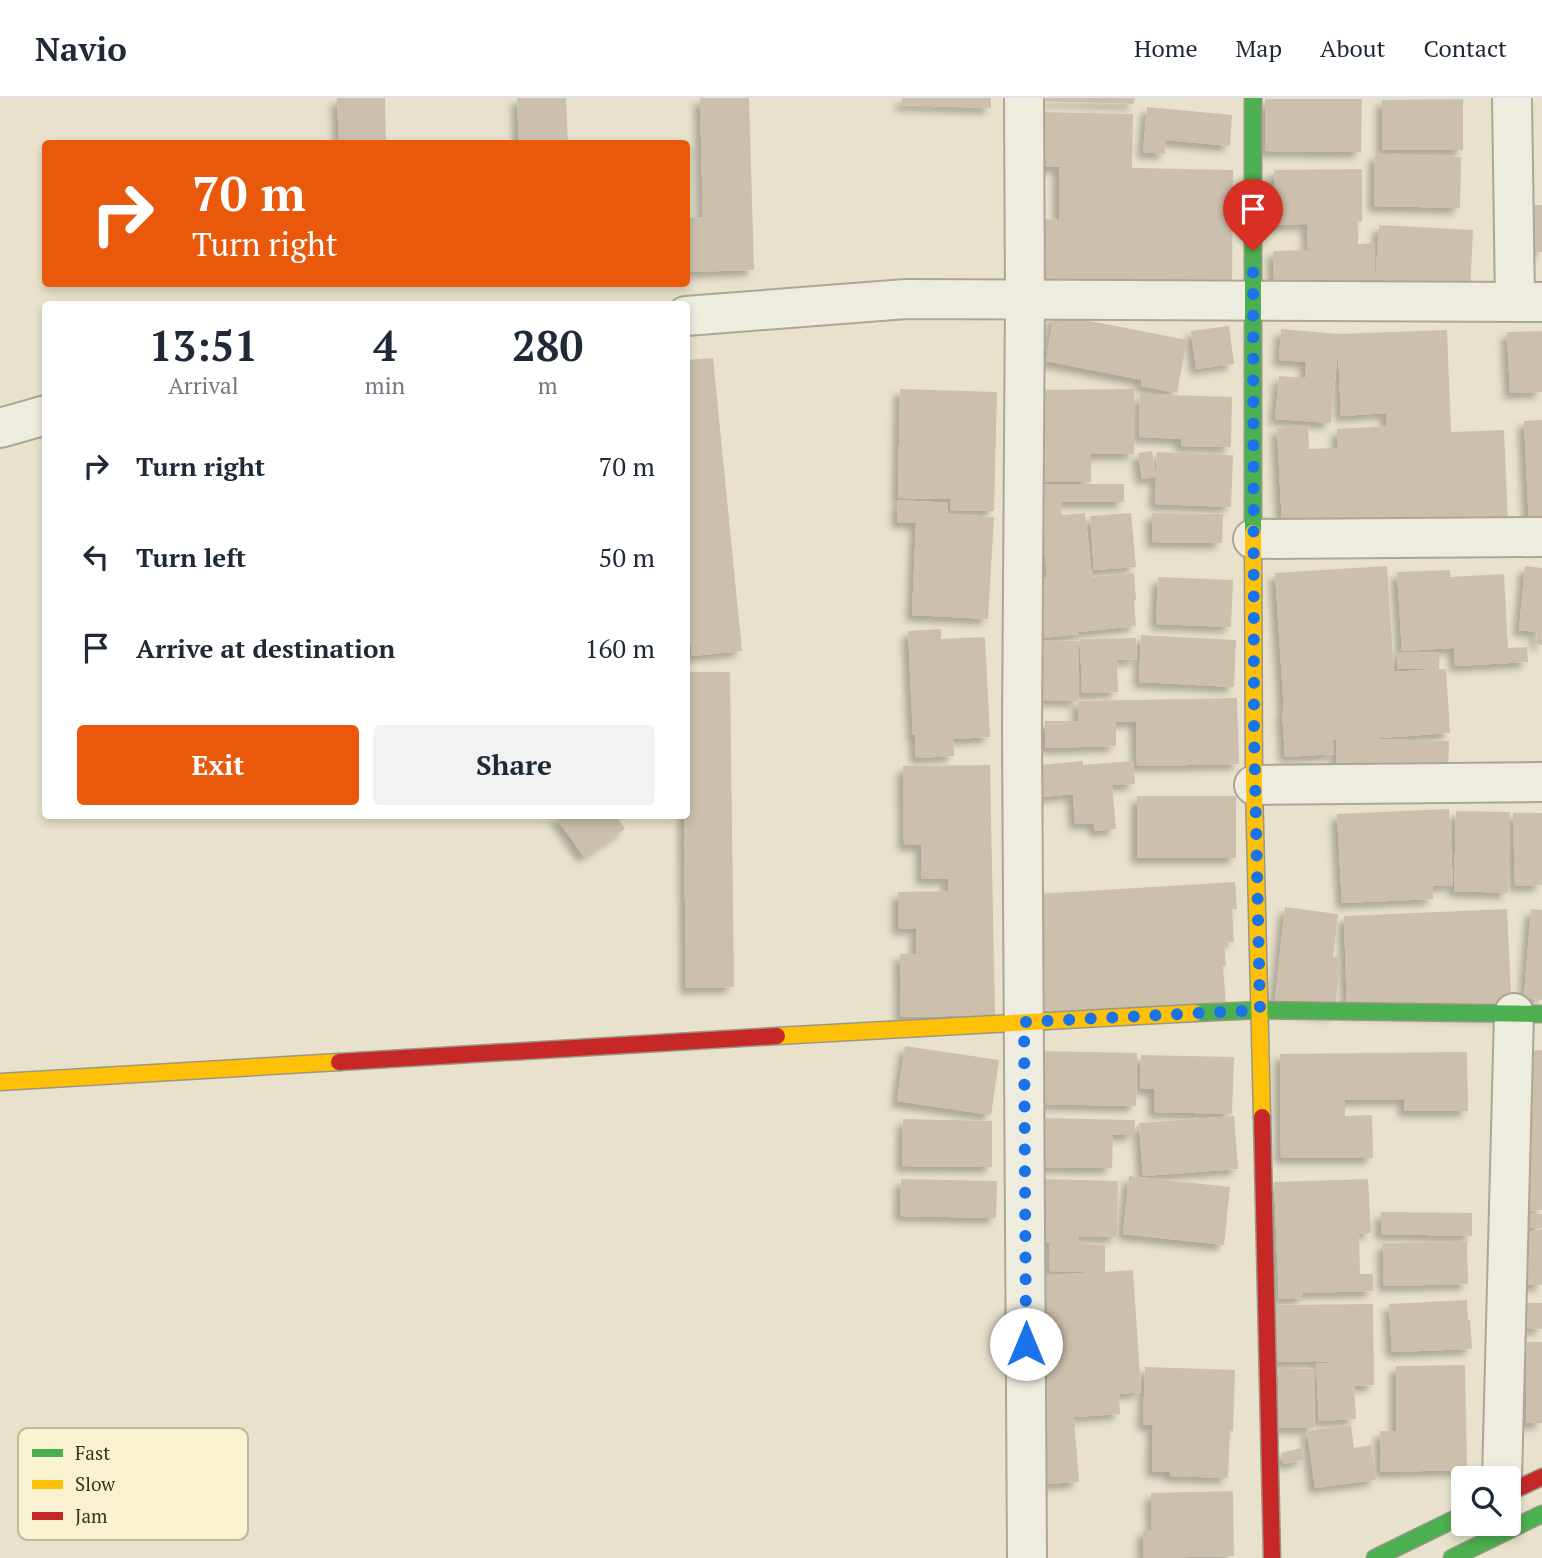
<!DOCTYPE html>
<html lang="en">
<head>
<meta charset="utf-8">
<style>
	body { margin:0; font-family:"PT Serif",serif; background:#f2f2f3; color:#1f2937; height:100vh; display:flex; flex-direction:column; font-size:26px; white-space:nowrap }
	* { box-sizing:border-box; margin:0 }
	p { font-size:23px; color:#747a83 }
	.icon { flex:none; width:38px; height:38px; fill:none; stroke:currentColor; stroke-width:2; stroke-linecap:round; stroke-linejoin:round }
	.map { position:relative; flex:1; overflow:hidden }
	.details { position:absolute; left:42px; top:203px; width:648px; height:518px; display:flex; flex-direction:column; background:#fff; border-radius:7px; box-shadow:0 4px 10px #0003 }
	.details>* { flex:none }
	.hud { position:absolute; left:42px; top:42px; width:648px; height:147px; border-radius:7px; box-shadow:0 4px 10px #0003; background:#ea580c; color:#fff; overflow:hidden }
	.tools { position:absolute; left:1451px; top:1368px; display:grid; gap:14px }
	.tools a { display:grid; place-items:center; width:70px; height:70px; border-radius:7px; background:#fff; box-shadow:0 4px 10px #0003; font-size:35px }
	.pin { position:absolute; display:grid; place-items:center; width:60px; height:60px; color:#fff; margin:-72px -30px; border-radius:50% 50% 50% 0; rotate:-45deg; box-shadow:0 0 7px #0007 }
	.pin .icon { rotate:45deg }
	.me { position:absolute; width:77px; margin:-38px; rotate:0deg; stroke-linejoin:round; filter:drop-shadow(0 0 5px #0008) }
	.turn { display:flex; align-items:center; gap:24px; height:147px; padding:0 35px; font-size:32px }
	.turn .icon { width:91px; height:91px; stroke-width:2.5 }
	.turn b { display:block; font-size:49px; line-height:60px }
	.eta { display:flex; justify-content:space-evenly; align-items:center; height:119px; text-align:center }
	.eta b { font-size:42px; font-weight:800; line-height:49px }
	.button { display:flex; gap:14px; margin-top:auto; padding:14px 35px }
	.button a { flex:1; height:80px; border-radius:7px; background:#ea580c; color:#fff; font-size:28px; font-weight:800; line-height:80px; text-align:center }
	.button a+a { background:#f2f2f3; color:#1f2937 }
	ul { padding:0; list-style:none }
	li { display:flex; align-items:center; gap:21px; height:91px; padding:0 35px }
	li div { flex:1 }
	li b { display:block; font-size:26px }
	li em { font-style:normal }
	header { display:flex; align-items:center; gap:42px; box-sizing:border-box; height:98px; padding:0 35px; background:#fff; border-bottom:2px solid #e0e1e3 }
	header strong { font-size:33px }
	nav { display:flex; gap:38px; margin-inline-start:auto; font-size:24px }
	.map>svg:first-child { display:block }
	.building { fill:#ccc0ad; filter:url(#shadow) }
	.lines { fill:none; stroke-linecap:round; stroke-linejoin:round }
	.street-casing { stroke:#ada695; stroke-width:42 }
	.fast-casing { stroke:#9c9686; stroke-width:19 }
	.slow-casing { stroke:#9c9686; stroke-width:19 }
	.jam-casing { stroke:#9c9686; stroke-width:19 }
	.street { stroke:#eeebdf; stroke-width:38 }
	.fast { stroke:#4caf50; stroke-width:16 }
	.slow { stroke:#ffc107; stroke-width:16 }
	.jam { stroke:#c62828; stroke-width:16 }
	.route { stroke:#1a73e8; stroke-width:12; stroke-dasharray:0 21.6 }
	.key { fill:#f9f2d1; stroke:#c0b89b; stroke-width:2 }
	.key-label { font-size:19px; fill:#3c2f1c }
</style>
</head>
<body>
<header>
<strong>Navio</strong>
<nav><a>Home</a><a>Map</a><a>About</a><a>Contact</a></nav>
</header>
<div class="map">
<svg width="1542" height="1460" viewBox="0 0 1542 1460">
	<defs>
		<filter id="shadow"><feDropShadow dx="-6" dy="6" stdDeviation="3.5" flood-color="#0004"/></filter>
	</defs>
	<rect width="100%" height="100%" fill="#e8e2cc"/>
	<g class="building">
		<path d="M337 0H385L386 46H339Z"/>
		<path d="M517 0H566L568 46H519Z"/>
		<path d="M700 0H749L754 172 686 174V120L703 119Z"/>
		<path d="M902 0H991V10L901 7Z"/>
		<path d="M1038 0H1135L1134 6 1037 3Z"/>
		<path d="M1265 1H1362L1361 54 1265 53Z"/>
		<path d="M1463 1V52H1382V2Z"/>
		<path d="M1147 9 1232 17 1230 48 1166 42 1165 56 1143 54Z"/>
		<path d="M1036 14 1133 16 1132 70 1233 72 1232 186 1042 183V121L1059 122V69H1035Z"/>
		<path d="M1375 56 1461 59 1460 110 1374 108Z"/>
		<path d="M1362 71V124L1358 123V146L1374 145 1375 188H1274L1273 153 1308 152 1307 126 1275 127 1274 72Z"/>
		<path d="M1528 107H1542V154H1526Z"/>
		<path d="M1379 127 1473 132 1470 195 1375 189Z"/>
		<path d="M1054 216 1187 242 1177 295 1141 288 1142 282 1046 263Z"/>
		<path d="M1229 228 1234 266 1196 271 1191 233Z"/>
		<path d="M1281 231 1339 236 1447 232 1451 334 1504 332 1508 424 1282 426 1277 330 1308 328 1309 351 1338 350 1337 331 1387 328 1386 315 1341 318 1338 252 1331 325 1275 321 1279 278 1305 280 1306 264 1279 262Z"/>
		<path d="M1542 233V294L1510 295 1507 234Z"/>
		<path d="M713 260 742 553 692 558 686 499V262Z"/>
		<path d="M900 291 997 294 994 413 950 412V401L898 400Z"/>
		<path d="M1134 291V356H1091V384H1038L1037 292Z"/>
		<path d="M1140 296 1232 299 1231 349 1181 348V341L1139 339Z"/>
		<path d="M1542 322V427L1529 428 1524 323Z"/>
		<path d="M1152 353 1156 377 1157 354 1233 357 1231 409 1155 406 1156 379 1142 381 1138 355Z"/>
		<path d="M1037 386H1124V404H1061L1062 417 1085 415 1092 479 1134 475 1136 502H1134L1136 528 1079 534V536L1044 540 1038 480 1047 479 1040 406 1055 405 1037 404Z"/>
		<path d="M898 402 948 405 947 416 994 419 988 521 912 517 916 425 897 424Z"/>
		<path d="M1131 415 1136 469 1094 472 1090 418Z"/>
		<path d="M1152 415 1223 416 1222 445 1152 444Z"/>
		<path d="M1387 468 1394 574 1436 571H1397V554H1440L1439 571H1446L1450 635 1366 641 1449 643 1448 675 1336 671V642H1333L1334 656 1285 659 1282 613H1284L1275 475Z"/>
		<path d="M1525 468 1542 470V547L1536 546 1537 534 1519 532Z"/>
		<path d="M1450 472V479L1504 476 1508 550 1527 549 1528 564 1455 568 1454 550 1402 553 1397 474Z"/>
		<path d="M1158 479 1233 482 1231 529 1156 526Z"/>
		<path d="M941 531V541L985 539 990 639 953 641 954 658 916 660 915 637H913L908 533Z"/>
		<path d="M1141 537 1236 542 1234 589 1139 584Z"/>
		<path d="M1136 540 1137 561 1117 562 1118 594 1082 595 1080 541Z"/>
		<path d="M1042 542 1079 543 1078 603 1041 602Z"/>
		<path d="M686 574H730L734 889 686 890 684 718H686Z"/>
		<path d="M1237 600 1239 666 1137 668 1136 623 1116 624V648L1045 650V623H1078V603Z"/>
		<path d="M1083 663V667L1133 663 1135 686 1112 687 1116 731 1095 733 1094 725 1075 726 1073 696 1042 699 1039 667Z"/>
		<path d="M990 667 995 917 901 919 900 856H916V830L898 831V794L948 793V781H922L921 747H904L903 668Z"/>
		<rect x="1137" y="698" width="99" height="62"/>
		<path d="M1449 711 1453 787 1433 788V801L1342 805 1337 716Z"/>
		<path d="M1456 713 1510 714 1508 795 1454 793Z"/>
		<path d="M1513 715H1542V787L1515 788Z"/>
		<path d="M555 718H616L625 731 584 759Z"/>
		<path d="M1235 784 1237 811H1232L1234 844 1224 845 1226 868H1223L1226 908 1044 919 1037 796Z"/>
		<path d="M1285 809 1338 816 1333 859H1340L1335 917 1274 910Z"/>
		<path d="M1507 811 1512 918 1347 914 1344 818Z"/>
		<path d="M1531 811 1542 812V902L1524 900Z"/>
		<path d="M905 948 999 962 991 1017 897 1003Z"/>
		<path d="M1542 952V1112L1523 1113 1520 953Z"/>
		<path d="M1036 953 1137 955 1136 1008 1035 1006Z"/>
		<path d="M1467 954 1468 1013H1404V1001L1345 1002V1018L1372 1017 1373 1060H1281L1280 956Z"/>
		<path d="M1141 957 1234 959 1232 1016 1154 1014V991H1140Z"/>
		<path d="M1234 1018 1238 1071 1143 1078 1139 1025Z"/>
		<path d="M1043 1020 1135 1022 1134 1037H1113L1112 1070 1042 1069Z"/>
		<path d="M903 1021 992 1023V1069L902 1068Z"/>
		<path d="M1129 1078 1230 1089 1224 1147 1123 1136Z"/>
		<path d="M901 1081 997 1083 996 1120 900 1118Z"/>
		<path d="M1045 1081 1118 1083 1117 1139 1079 1138V1146L1105 1147V1174L1133 1172 1141 1294 1119 1296 1120 1316 1074 1319 1079 1384 1042 1386 1034 1178 1097 1174 1049 1173 1050 1145 1043 1144Z"/>
		<path d="M1368 1081 1371 1135 1359 1136 1360 1176H1373V1193L1303 1195V1200L1279 1201 1274 1084Z"/>
		<path d="M1381 1114 1472 1115V1138L1381 1136Z"/>
		<path d="M1526 1116H1542V1130H1527Z"/>
		<path d="M1542 1131V1187H1526L1525 1147H1528L1525 1135Z"/>
		<path d="M1467 1144 1468 1186 1384 1188 1383 1145Z"/>
		<path d="M1467 1202 1468 1222H1470L1472 1251 1392 1254 1389 1206Z"/>
		<path d="M1527 1205H1542V1231L1527 1230Z"/>
		<path d="M1373 1206 1374 1287 1354 1288 1356 1321 1319 1323 1316 1266 1353 1263 1277 1264 1276 1207Z"/>
		<path d="M1527 1244H1542V1325H1526Z"/>
		<path d="M1465 1267 1467 1372 1381 1374 1380 1333H1396V1268Z"/>
		<path d="M1145 1269 1235 1272 1233 1333H1230L1228 1380 1170 1378V1374L1152 1373 1153 1327H1143Z"/>
		<path d="M1279 1270 1315 1271 1314 1330H1278Z"/>
		<path d="M1351 1327 1354 1350 1371 1347 1376 1382 1315 1390 1307 1333Z"/>
		<path d="M1302 1350 1304 1362 1284 1366 1281 1355Z"/>
		<path d="M1233 1393 1234 1458 1143 1460V1432H1152L1151 1395Z"/>
	</g>
	<g class="lines">
		<defs>
			<g id="street">
				<path d="M1024 0 1025 201 1022 631 1027 1460"/>
				<path d="M1512 0 1515 204"/>
				<path d="M686 218 906 201 1542 204"/>
				<path d="M0 330 46 317"/>
				<path d="M1253 441 1542 439"/>
				<path d="M1254 687 1542 684"/>
				<path d="M1502 1381 1514 915"/>
			</g>
			<g id="fast">
				<path d="M1253 0V435"/>
				<path d="M1195 915 1260 912 1542 916"/>
				<path d="M1375 1460 1463 1417"/>
				<path d="M1452 1460 1542 1416"/>
			</g>
			<g id="slow">
				<path d="M1253 435 1254 687 1262 1019"/>
				<path d="M777 938 1195 915"/>
				<path d="M0 984 339 964"/>
			</g>
			<g id="jam">
				<path d="M339 964 777 938"/>
				<path d="M1262 1019 1272 1460"/>
				<path d="M1508 1395 1542 1379"/>
			</g>
		</defs>
		<use href="#street" class="street-casing"/>
		<use href="#fast" class="fast-casing"/>
		<use href="#slow" class="slow-casing"/>
		<use href="#jam" class="jam-casing"/>
		<use href="#street" class="street"/>
		<use href="#fast" class="fast"/>
		<use href="#slow" class="slow"/>
		<use href="#jam" class="jam"/>
	</g>
	<g class="lines">
		<path class="route" d="M1026 1246 1024 924 1260 912 1254 633 1253 153"/>
	</g>
	<rect x="18" y="1330" width="230" height="112" rx="10" class="key"/>
	<rect x="32" y="1351" width="31" height="8" fill="#4caf50"/>
	<rect x="32" y="1382" width="31" height="9" fill="#ffc107"/>
	<rect x="32" y="1414" width="31" height="8" fill="#c62828"/>
	<g class="key-label">
		<text x="75" y="1362">Fast</text>
		<text x="75" y="1393">Slow</text>
		<text x="75" y="1425">Jam</text>
	</g>
</svg>
<div class="tools">
<a><svg class="icon" aria-label="search" viewBox="0 0 24 24"><circle cx="10" cy="10" r="6"/><path d="M15 15l6 6"/></svg></a>
</div>
<div class="pin" style="left:1253px;top:153px;background:#d93025"><svg class="icon" aria-label="arrive" viewBox="0 0 24 24"><path d="M6 21V4h12l-3 4 3 4H6"/></svg></div>
<svg class="me" style="left:1026px;top:1246px" viewBox="-20 -20 40 40"><circle r="19" fill="#fff"/><path d="M0-13L10 11 0 6-10 11z" fill="#1a73e8"/></svg>
<div class="hud">
<div class="turn"><svg class="icon" aria-label="right" viewBox="0 0 24 24"><path d="M7 20v-9h11M14 6l5 5-5 5"/></svg><div><b>70 m</b>Turn right</div></div>
</div>
<section class="details">
<div class="eta">
<div><b>13:51</b><p>Arrival</p></div>
<div><b>4</b><p>min</p></div>
<div><b>280</b><p>m</p></div>
</div>
<ul>
<li><svg class="icon" aria-label="right" viewBox="0 0 24 24"><path d="M7 20v-9h11M14 6l5 5-5 5"/></svg><div><b>Turn right</b></div><em>70 m</em></li>
<li><svg class="icon" aria-label="left" viewBox="0 0 24 24"><path d="M17 20v-9H6M10 6l-5 5 5 5"/></svg><div><b>Turn left</b></div><em>50 m</em></li>
<li><svg class="icon" aria-label="arrive" viewBox="0 0 24 24"><path d="M6 21V4h12l-3 4 3 4H6"/></svg><div><b>Arrive at destination</b></div><em>160 m</em></li>
</ul>
<div class="button"><a>Exit</a><a>Share</a></div>
</section>
</div>
</body>
</html>
